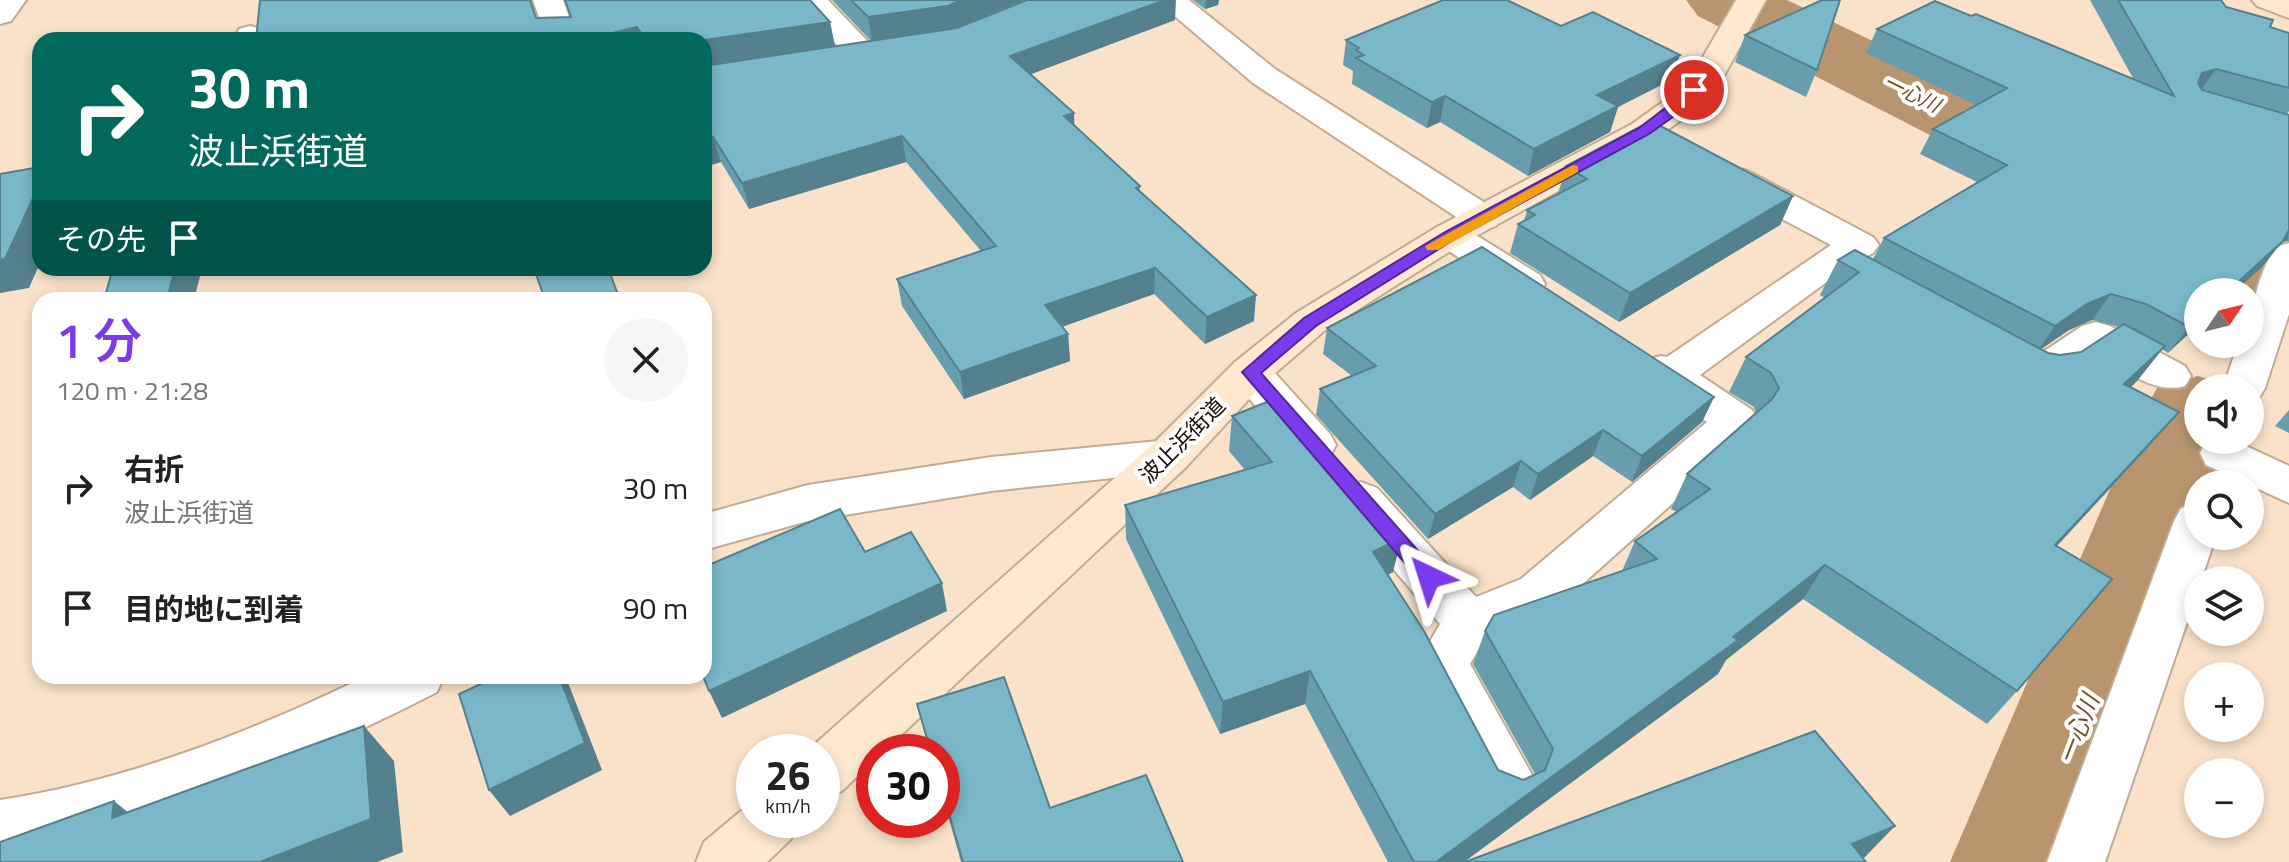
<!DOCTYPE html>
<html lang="ja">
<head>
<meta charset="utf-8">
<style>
	body { margin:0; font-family:"Titillium Web","Noto Sans JP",sans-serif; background:#f6f6f6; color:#222; height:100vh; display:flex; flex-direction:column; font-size:30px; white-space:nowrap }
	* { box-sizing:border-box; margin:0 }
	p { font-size:26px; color:#767676 }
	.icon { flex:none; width:44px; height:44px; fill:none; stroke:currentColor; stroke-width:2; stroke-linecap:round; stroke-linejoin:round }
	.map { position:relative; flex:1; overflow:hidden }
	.sheet { position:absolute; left:32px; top:292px; width:680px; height:392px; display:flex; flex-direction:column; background:#fff; border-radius:24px; box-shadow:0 4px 12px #0003 }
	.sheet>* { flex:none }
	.top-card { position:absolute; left:32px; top:32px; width:680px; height:244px; border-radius:24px; box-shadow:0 4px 12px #0003; background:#00695c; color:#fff; overflow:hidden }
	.needle { width:52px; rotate:55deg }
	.controls { position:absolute; left:2184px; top:278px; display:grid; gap:16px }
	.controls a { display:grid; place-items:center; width:80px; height:80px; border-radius:50%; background:#fff; box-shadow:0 4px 12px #0003; font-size:40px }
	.speed { position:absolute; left:736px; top:734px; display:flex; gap:16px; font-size:40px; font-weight:700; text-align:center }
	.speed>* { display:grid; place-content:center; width:104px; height:104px; border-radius:50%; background:#fff; box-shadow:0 4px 12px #0003; line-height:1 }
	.speed small { font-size:20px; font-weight:400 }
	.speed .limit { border:12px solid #d22; background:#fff; color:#111 }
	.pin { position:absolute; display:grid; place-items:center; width:68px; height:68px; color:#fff; margin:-34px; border:4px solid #fff; border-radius:50%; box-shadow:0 2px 8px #0007 }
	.me { position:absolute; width:88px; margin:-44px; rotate:319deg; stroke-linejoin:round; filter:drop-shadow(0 0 6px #0008) }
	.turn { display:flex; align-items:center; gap:28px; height:168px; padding:0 24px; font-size:36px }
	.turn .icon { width:104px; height:104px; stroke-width:2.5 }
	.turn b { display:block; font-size:56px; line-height:68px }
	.then { display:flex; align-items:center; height:76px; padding:0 24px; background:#0003; gap:16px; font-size:30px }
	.round { display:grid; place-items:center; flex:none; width:84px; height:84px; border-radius:42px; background:#f6f6f6 }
	.overview { display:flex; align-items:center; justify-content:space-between; height:136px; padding:0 24px }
	h1 { font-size:48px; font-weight:600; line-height:60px; color:#7c3aed }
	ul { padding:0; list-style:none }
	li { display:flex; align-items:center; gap:24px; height:120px; padding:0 24px }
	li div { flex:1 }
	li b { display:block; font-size:30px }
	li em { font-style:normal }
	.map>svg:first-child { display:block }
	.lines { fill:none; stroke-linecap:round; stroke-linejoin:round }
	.river { fill:#b8956e; fill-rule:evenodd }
	.street-casing { stroke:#c1ab93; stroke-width:4 }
	.secondary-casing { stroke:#c1ab93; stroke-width:4 }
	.street { fill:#fff; fill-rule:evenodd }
	.secondary { fill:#fee9d0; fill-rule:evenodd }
	.wall { fill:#689dad; fill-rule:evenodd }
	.shaded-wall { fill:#55808d }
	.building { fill:#79b7c9; stroke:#55808d; stroke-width:2 }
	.route { fill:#7c3aed; stroke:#51269a; stroke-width:2 }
	.slow { fill:#f59e0b }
	.labels { text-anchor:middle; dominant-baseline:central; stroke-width:8; stroke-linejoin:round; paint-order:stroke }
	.far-water-label { font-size:20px; font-style:italic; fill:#704b1d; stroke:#fff }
	.street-label { font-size:22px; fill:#140d05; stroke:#fff }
	.water-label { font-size:24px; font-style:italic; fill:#704b1d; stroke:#fff }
</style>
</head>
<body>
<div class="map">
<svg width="2289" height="862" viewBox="0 0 2289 862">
	<rect width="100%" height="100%" fill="#f9e2c9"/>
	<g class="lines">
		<g class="river">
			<path d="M1686 0H1787L2243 218 2289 263V306L2283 315 2250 324V292H2198V298L2194 292 2197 286 2173 260 1698 16Z"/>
			<path d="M2198 376 2238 388H2198V440H2248L2233 484H2198V536H2215L2104 862H1950L2141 417 2157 388Z"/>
			<path d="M2250 408 2255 417 2250 433Z"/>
		</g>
		<defs>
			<g id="street">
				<path d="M0 0H26L11 21 0 24Z"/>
				<path d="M533 0H563L577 40H547Z"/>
				<path d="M797 0H828L874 48 879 55 874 62 863 64 852 62Z"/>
				<path d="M1156 0H1189L1275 69 1496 210 1501 218 1496 226 1483 229 1470 226 1253 83Z"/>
				<path d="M250 26 261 29 264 40H234L239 29Z"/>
				<path d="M1735 168 1748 171 1873 237 1879 245 1873 253 1859 261 1901 283 1907 292 1901 301C1875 308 1854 290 1832 278L1700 375 1752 410 1759 421 1752 432 1557 607 1486 637 1470 664 1536 782 1528 800 1508 808 1488 800 1417 664 1440 624 1345 512 1338 500 1345 488 1361 482 1377 488 1476 597 1521 579 1707 422 1646 380 1640 370 1646 360 1661 356 1667 357 1831 245 1722 187 1717 179 1722 171Z"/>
				<path d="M1450 224 1463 227 1540 275 1545 284 1540 293 1526 296 1512 293 1437 243 1431 235 1437 227Z"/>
				<path d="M2289 243V314L2265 388 2259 398 2250 401V388H2223L2238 344H2250C2250 311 2257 275 2276 247Z"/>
				<path d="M2096 322 2110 326 2185 366 2191 376 2185 386C2154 395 2124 369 2098 355 2067 376 2029 412 2000 365L2006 355 2021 351 2037 356 2082 326Z"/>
				<path d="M1250 358 1265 362 1330 434 1336 445 1330 456 1314 461 1298 456 1235 382 1229 372 1235 362Z"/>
				<path d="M1169 440 1185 444 1191 456 1185 468 1169 472 991 491 808 521 704 550V514L808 485 991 457Z"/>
				<path d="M2233 440 2289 466V503L2206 465 2200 453 2206 441Z"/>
				<path d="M2198 503V536H2216L2201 580H2198V590L2105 862H2047L2174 521 2181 508Z"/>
				<path d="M367 676H444L437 692C342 741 244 783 142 816 96 831 49 846 0 854V800C127 781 253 731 367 676Z"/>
			</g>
			<g id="secondary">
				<path d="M1736 0H1766L1725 74 1691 113 1656 138 1463 243 1324 331 1265 382 1185 468 883 752H874V760L842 791 822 798V752H806L1153 444 1235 362 1296 313 1437 227 1632 124 1667 99 1696 69Z"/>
				<path d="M2252 0H2289V18L2257 6Z"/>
				<path d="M754 800V820H800L791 839 767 862H696L704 842Z"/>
			</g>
		</defs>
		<use href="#street" class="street-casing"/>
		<use href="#secondary" class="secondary-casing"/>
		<use href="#street" class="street"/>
		<use href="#secondary" class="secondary"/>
	</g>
	<g class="wall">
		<path d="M260 0H531L537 18 830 22 835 46 871 41 832 0H1024L955 28 1175 20 1031 74 1074 125 1140 186V191L1254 321 1205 344 1154 294 1062 327 1068 334 1070 361 964 399 902 306 897 279 981 251 906 162 749 209 721 162 711 165 704 154V40H256Z"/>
		<path d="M1193 0H1219L1218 5 1205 9Z"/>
		<path d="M2090 0H2221L2226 7 2270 27 2289 33V111L2287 114 2289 115V241L2282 242 2262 267 2198 292V325L2168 353 2162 349 2137 381 2131 387 2179 412 2149 446 2057 546 2017 691 1987 724 1803 599 1726 660 1718 674 1464 862H1388L1305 704 1220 734 1126 539 1125 505 1245 470 1229 451 1232 416 1401 538 1393 572 1388 575 1498 770 1523 780 1535 774 1473 664 1485 631 1622 571 1635 541 1677 512 1671 509 1687 474 1756 413 1754 407 1729 392 1746 357 1825 298 1820 295 1838 260 1873 259 1884 238 1977 182 1920 154 1933 129 1976 105 1866 53 1877 29 1971 16 2134 80ZM2092 320 2119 327 2081 352 2060 355 2048 353 2041 349 2069 330Z"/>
		<path d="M1745 35 1817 70 1806 97 1735 62Z"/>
		<path d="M1346 40 1671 80 1618 107 1610 132 1528 176 1440 122 1427 128 1352 84 1353 71 1343 65Z"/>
		<path d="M1566 166 1793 196 1780 225 1619 322 1510 253 1518 224 1524 221 1527 210 1558 194Z"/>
		<path d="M1327 328 1714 397 1702 422 1632 482 1593 456 1530 500 1513 487 1428 539 1316 415 1320 389 1352 376 1323 354Z"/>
		<path d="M2289 410V433L2275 426Z"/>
		<path d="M917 704 1050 808 1183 862H961L942 794V752H930Z"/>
	</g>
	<g class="shaded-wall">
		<path d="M962 0H1024L951 30 872 42 868 17Z"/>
		<path d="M1165 0H1176L1175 20 1013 81 1010 56Z"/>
		<path d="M1206 0H1219L1218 5 1205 9Z"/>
		<path d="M830 22 835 47 704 66V40Z"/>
		<path d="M637 27 641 40H584Z"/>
		<path d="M1680 55 1671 80 1618 107 1610 132 1528 176 1534 149 1597 95Z"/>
		<path d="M2216 69 2199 93 2185 98 2202 73Z"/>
		<path d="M1445 96 1440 122 1427 128 1432 102Z"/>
		<path d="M1074 113 1075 138 1064 116Z"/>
		<path d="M902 136 906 162 749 209 742 183Z"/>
		<path d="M713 137 721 162 711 165 704 139Z"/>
		<path d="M40 183V263L29 288 0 293V260Z"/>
		<path d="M1793 196 1780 225 1619 322 1630 293Z"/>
		<path d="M2289 226 2288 240 2282 242 2262 267 2234 292H2227Z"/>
		<path d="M175 268H202L194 300H167Z"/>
		<path d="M1155 268 1154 294 1047 332 1045 305Z"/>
		<path d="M2111 294 2092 320 2069 330 2037 352 2055 326 2087 304Z"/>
		<path d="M1256 295 1254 321 1205 344 1207 317Z"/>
		<path d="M2198 318V325L2168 353 2189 327Z"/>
		<path d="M1068 334 1070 361 964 399 960 372Z"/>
		<path d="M2165 346 2137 381 2096 418 2124 384Z"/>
		<path d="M1714 397 1702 422 1632 482 1642 456Z"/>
		<path d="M2179 412 2149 446 2026 579 2055 545Z"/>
		<path d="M704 420 708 431 704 433Z"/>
		<path d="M1603 430 1593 456 1530 500 1538 474Z"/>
		<path d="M1521 461 1513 487 1428 539 1435 514Z"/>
		<path d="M1401 538 1393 572 1366 586 1373 552Z"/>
		<path d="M1825 565 1803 599 1726 660 1718 674 1464 862H1436L1733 637Z"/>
		<path d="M942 583 947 611 722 718 709 691Z"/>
		<path d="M1310 671 1305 704 1220 734 1223 702Z"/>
		<path d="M559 676H565L567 680 602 770 510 816 489 790Z"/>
		<path d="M364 726 394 761 403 852 377 862H260Z"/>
		<path d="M114 801 155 834 112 818Z"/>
		<path d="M1895 826 1865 857 1854 862 1852 844Z"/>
	</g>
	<g class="building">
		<path d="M260 0H530L536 18 571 17 565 0H810L830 22 704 40H645L637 27 584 40H256Z"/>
		<path d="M851 0H962L948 6 868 17Z"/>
		<path d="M1027 0H1165L1010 56 1074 113 1064 116 1140 186 1136 188 1256 295 1207 317 1155 268 1045 305 1068 334 960 372 897 279 996 246 902 136 742 183 713 137 704 139V66L957 28Z"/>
		<path d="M1443 0H1507L1561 26 1593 12 1680 55 1597 95 1618 106 1534 149 1445 96 1432 102 1356 58 1364 55 1356 50 1359 48 1346 40Z"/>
		<path d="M1822 0H1840L1817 70 1745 35Z"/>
		<path d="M2118 0H2221L2226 7 2273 20 2270 27 2289 33V88L2216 69 2202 73 2198 83 2202 90 2289 115V230L2283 241 2227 292H2198V318L2189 327 2146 304 2111 294 2087 304 2055 326 1884 238 2007 165 1933 129 2007 88 1877 29 1935 1 1971 16 1976 14 2174 96Z"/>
		<path d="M1651 121 1793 196 1630 293 1518 224 1535 215 1527 210 1587 179 1566 166Z"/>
		<path d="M40 167V183L5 259 0 260V174Z"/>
		<path d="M1482 247 1714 397 1642 456 1603 430 1538 474 1521 461 1435 514 1320 389 1376 366 1327 328Z"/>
		<path d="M1855 250 2048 353 2060 355 2081 352 2124 324 2165 346 2124 384 2179 412 2055 545 2112 579 2017 691 1825 565 1733 637 1738 640 1436 862H1414L1310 671 1223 702 1125 505 1272 462 1232 416 1279 397 1401 538 1373 552 1424 631 1498 770 1523 780 1545 770 1553 749 1485 631 1494 615 1657 559 1635 541 1710 489 1687 474 1772 399 1779 388 1771 373 1746 357 1859 272 1838 260Z"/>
		<path d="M113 268H175L167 300H104Z"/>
		<path d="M534 268H608L620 300H545Z"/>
		<path d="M840 509 865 552 911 532 942 583 709 691 703 676H704V567Z"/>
		<path d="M498 676H559L585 743 489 790 459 694Z"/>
		<path d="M1004 677 1050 808 1146 775 1183 862H963L942 790V752H931L917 704Z"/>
		<path d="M364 726 371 819 260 862H0V842L114 801 112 818Z"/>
		<path d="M1815 731 1895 826 1852 844 1866 862H1465Z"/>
	</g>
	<path class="route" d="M1694 86 1700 90 1684 109 1649 134 1455 239 1316 326 1261 373 1436 571 1439 577 1436 582H1421L1242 372 1304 318 1445 232 1639 128Z"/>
	<path class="slow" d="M1573 165 1578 166V172L1438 250H1427L1425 246Z"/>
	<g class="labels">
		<g class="far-water-label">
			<text transform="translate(1912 93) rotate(26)">一心川</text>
		</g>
		<g class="street-label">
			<text transform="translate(1182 440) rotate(-45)">波止浜街道</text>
		</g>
		<g class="water-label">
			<text transform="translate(2078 729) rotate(-69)">一心川</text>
		</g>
	</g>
</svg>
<div class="controls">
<a><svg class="needle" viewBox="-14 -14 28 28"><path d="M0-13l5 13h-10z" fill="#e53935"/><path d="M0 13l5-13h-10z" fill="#767676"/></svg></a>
<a><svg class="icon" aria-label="sound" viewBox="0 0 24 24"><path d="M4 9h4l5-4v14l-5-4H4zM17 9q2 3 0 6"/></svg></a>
<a><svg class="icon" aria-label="search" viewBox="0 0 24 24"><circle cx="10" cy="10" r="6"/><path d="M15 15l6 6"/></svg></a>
<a><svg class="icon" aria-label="layers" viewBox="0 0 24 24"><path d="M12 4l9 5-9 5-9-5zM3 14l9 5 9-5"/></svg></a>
<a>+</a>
<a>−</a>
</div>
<div class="speed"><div>26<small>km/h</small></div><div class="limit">30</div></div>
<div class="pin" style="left:1694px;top:90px;background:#d93025"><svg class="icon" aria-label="arrive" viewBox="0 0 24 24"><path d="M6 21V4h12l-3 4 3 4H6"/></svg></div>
<svg class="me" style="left:1429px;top:577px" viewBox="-20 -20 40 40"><path d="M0-17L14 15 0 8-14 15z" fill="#7c3aed" stroke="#fff" stroke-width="4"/></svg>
<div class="top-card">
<div class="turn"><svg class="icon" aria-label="right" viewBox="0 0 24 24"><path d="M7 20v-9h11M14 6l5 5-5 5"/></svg><div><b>30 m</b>波止浜街道</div></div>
<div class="then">その先<svg class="icon" aria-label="arrive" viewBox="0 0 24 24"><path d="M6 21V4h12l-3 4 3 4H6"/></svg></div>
</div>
<section class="sheet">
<div class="overview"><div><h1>1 分</h1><p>120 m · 21:28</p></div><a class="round"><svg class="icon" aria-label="close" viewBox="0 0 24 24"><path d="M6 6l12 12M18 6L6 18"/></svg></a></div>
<ul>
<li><svg class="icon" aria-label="right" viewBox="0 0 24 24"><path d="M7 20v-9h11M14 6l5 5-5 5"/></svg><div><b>右折</b><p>波止浜街道</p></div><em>30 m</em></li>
<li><svg class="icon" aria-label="arrive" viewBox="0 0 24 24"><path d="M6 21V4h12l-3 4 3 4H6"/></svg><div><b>目的地に到着</b></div><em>90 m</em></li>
</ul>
</section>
</div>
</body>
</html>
